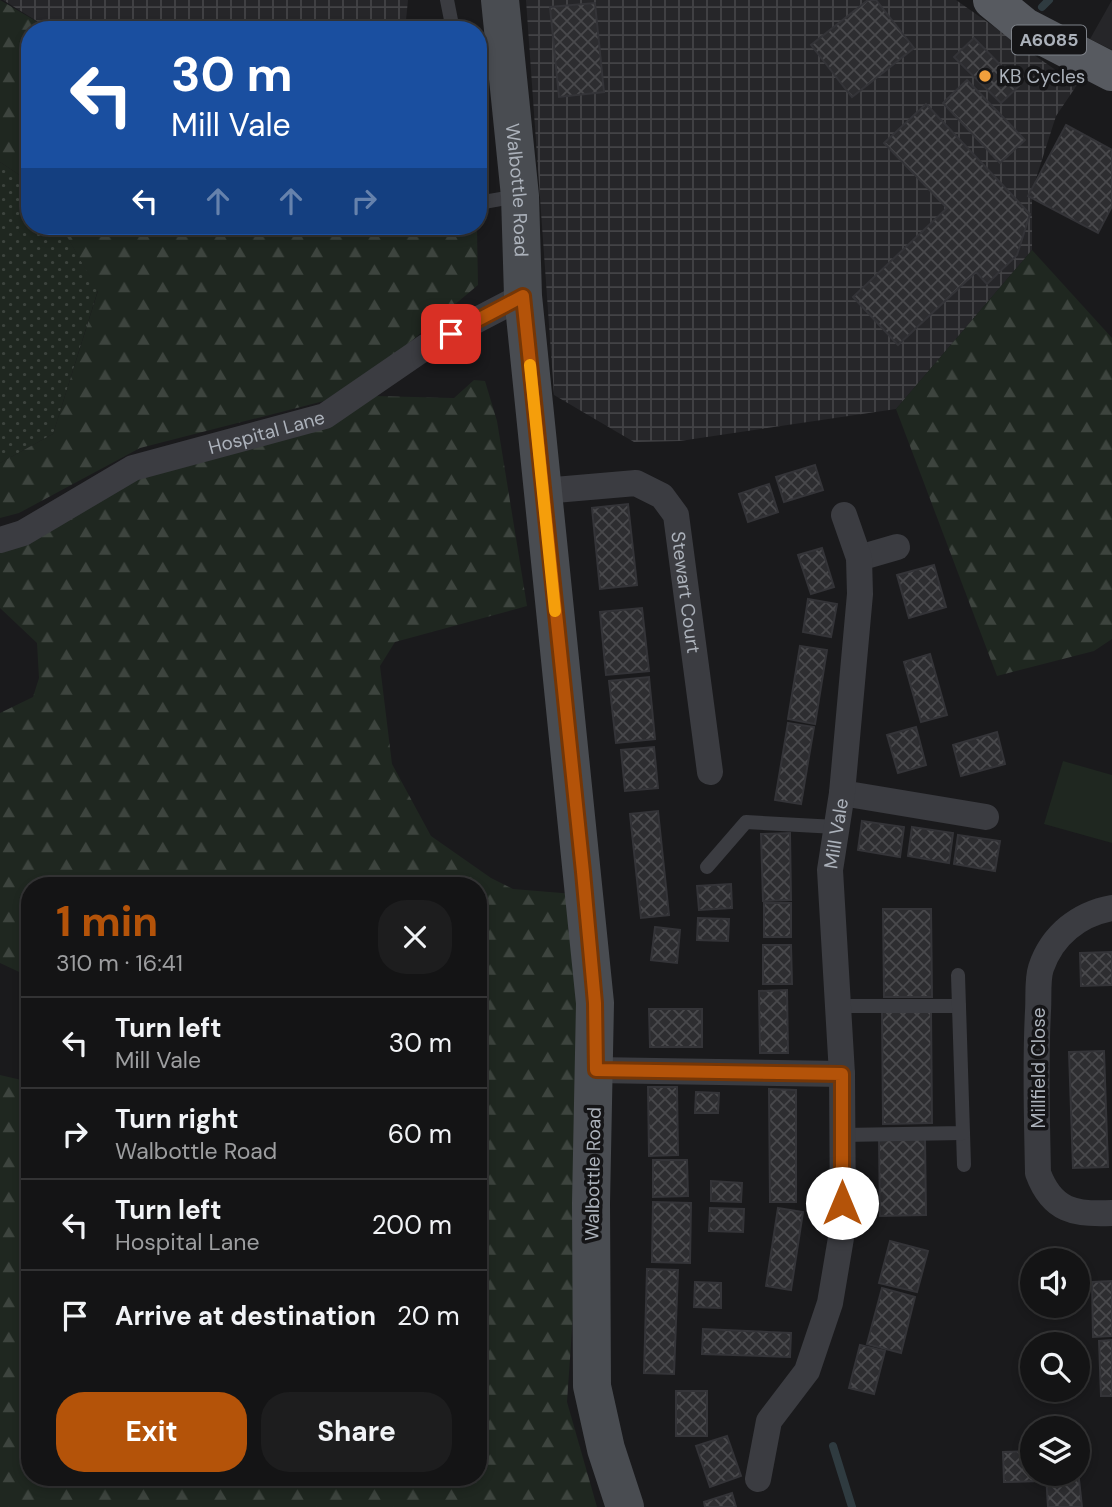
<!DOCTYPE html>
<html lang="en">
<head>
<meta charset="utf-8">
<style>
	body { margin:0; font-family:"DM Sans",sans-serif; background:#1d1d1e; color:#f1f3f6; height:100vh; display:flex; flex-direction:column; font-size:26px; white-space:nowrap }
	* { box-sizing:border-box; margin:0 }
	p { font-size:23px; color:#9d9ea0 }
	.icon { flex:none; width:38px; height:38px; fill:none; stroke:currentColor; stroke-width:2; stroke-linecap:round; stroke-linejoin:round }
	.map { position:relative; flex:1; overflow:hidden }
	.drawer { position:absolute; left:21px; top:877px; width:466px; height:609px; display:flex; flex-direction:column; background:#141415; border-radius:28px; box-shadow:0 4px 10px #0003,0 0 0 2px #333334 }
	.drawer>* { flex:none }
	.top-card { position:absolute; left:21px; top:21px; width:466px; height:214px; border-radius:28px; box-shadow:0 4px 10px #0003,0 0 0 2px #333334; background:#1a4fa0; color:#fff; overflow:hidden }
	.buttons { position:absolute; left:1020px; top:1248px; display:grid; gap:14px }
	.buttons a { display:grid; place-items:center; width:70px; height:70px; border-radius:50%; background:#141415; box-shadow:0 4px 10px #0003,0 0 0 2px #333334; font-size:35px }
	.pin { position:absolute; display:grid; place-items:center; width:60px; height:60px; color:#fff; margin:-30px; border-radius:14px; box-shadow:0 4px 10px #0006 }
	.me { position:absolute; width:77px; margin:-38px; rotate:0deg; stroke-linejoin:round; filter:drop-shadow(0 0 5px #0008) }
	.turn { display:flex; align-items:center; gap:24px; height:147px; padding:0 35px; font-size:32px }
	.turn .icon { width:91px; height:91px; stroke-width:2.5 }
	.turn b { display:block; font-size:49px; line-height:60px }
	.lanes { display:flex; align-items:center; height:66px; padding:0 35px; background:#0003; justify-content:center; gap:35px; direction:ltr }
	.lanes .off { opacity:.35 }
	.round { display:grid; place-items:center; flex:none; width:74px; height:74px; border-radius:28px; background:#1d1d1e }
	.overview { display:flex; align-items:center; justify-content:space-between; height:119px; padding:0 35px }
	h1 { font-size:42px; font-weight:700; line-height:52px; color:#b45309 }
	.primary-button { display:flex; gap:14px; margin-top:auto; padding:14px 35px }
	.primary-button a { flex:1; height:80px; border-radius:28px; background:#b45309; color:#fff; font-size:28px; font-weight:700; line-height:80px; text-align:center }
	.primary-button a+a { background:#1d1d1e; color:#f1f3f6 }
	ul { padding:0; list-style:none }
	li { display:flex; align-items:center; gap:21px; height:91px; padding:0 35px; border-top:2px solid #333334 }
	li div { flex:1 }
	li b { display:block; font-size:26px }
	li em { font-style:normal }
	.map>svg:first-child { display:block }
	.built { fill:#262629 }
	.industrial { fill:url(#industrial-grid) }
	.grass { fill:url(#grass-dots) }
	.forest { fill:url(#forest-firs) }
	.pitch { fill:#1f2720 }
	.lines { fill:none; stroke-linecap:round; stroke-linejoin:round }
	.stream { stroke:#2f3b40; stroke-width:8 }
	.building { fill:url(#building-cross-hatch); stroke:#343438; stroke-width:2 }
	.lane { stroke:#3b3c41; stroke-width:14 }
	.street { stroke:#3b3c41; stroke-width:26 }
	.secondary { stroke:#494c51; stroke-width:38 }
	.primary { stroke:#575a60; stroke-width:38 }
	.route-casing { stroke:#753606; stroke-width:18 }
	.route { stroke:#b45309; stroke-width:12 }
	.slow { stroke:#f59e0b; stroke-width:12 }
	.poi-dot { fill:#f2a03c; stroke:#151517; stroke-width:2.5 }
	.labels { text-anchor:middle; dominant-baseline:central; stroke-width:7; stroke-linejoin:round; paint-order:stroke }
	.shield { fill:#151517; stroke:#7f838a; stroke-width:2 }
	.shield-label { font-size:18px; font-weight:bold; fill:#acb2bb }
	.poi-label { font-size:19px; fill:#acb2bb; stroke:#151517; text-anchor:start }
	.street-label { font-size:19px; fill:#acb2bb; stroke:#151517 }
</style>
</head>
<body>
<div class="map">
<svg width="1112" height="1507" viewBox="0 0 1112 1507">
	<defs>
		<pattern id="industrial-grid" width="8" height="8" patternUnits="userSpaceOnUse" patternTransform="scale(1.75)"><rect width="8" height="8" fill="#262629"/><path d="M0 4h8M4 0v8" fill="none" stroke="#434346"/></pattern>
		<pattern id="grass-dots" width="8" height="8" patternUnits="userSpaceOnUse" patternTransform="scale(1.75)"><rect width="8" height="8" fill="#1f2720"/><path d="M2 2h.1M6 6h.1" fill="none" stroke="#3d443e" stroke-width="1.8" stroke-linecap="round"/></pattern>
		<pattern id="forest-firs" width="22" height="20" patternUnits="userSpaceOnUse" patternTransform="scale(1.75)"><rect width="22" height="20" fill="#1f2720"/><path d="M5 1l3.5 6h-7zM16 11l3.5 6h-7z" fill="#3d443e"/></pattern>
		<pattern id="building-cross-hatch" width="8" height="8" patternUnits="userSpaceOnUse" patternTransform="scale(1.75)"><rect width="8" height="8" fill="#2d2d30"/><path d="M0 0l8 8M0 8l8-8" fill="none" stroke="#49494c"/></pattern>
	</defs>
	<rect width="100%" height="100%" fill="#1a1a1c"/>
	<path class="built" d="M1112 0V50L1090 39Z"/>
	<g class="industrial">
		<path d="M3 0H408L405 30H51Z"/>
		<path d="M526 0H956L1077 85 1056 116 1032 191V250L896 409 680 441 634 442 554 395Z"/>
	</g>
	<path class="grass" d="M0 162 30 182V226H61L98 290 53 434 0 463Z"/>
	<g class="forest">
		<path d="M0 0 51 30H30V182L0 162Z"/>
		<path d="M61 226H467L477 229 478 285 403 348 324 401 140 448 19 513 0 518V463L53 434 98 291Z"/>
		<path d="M1032 250 1112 338V639L1094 651 997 676 896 409Z"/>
		<path d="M474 380 485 381 497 421 527 606 395 642 380 666 392 764 431 836 491 878 513 889 574 894 586 1126 567 1402 597 1507H0V1075L30 1082V1477H478V886H30V977L0 963V713L33 697 39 678 37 643 0 608V551L132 481 375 396 454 398Z"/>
	</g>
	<path class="pitch" d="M1063 761 1112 775V843L1044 824Z"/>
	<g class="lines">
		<g class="stream">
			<path d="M1042 7 1049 0"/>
			<path d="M833 1446 852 1507"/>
		</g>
	</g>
	<g class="building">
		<path d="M868 0H876L914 48 852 97 811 45Z"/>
		<path d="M595 3 604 92 559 97 550 7Z"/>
		<path d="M974 38 1020 85 1001 103 954 57Z"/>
		<path d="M967 80 1025 140 1000 163 943 103Z"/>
		<path d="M926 104 1030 214 1017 255 987 284 976 272 898 345 853 297 947 208 884 143Z"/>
		<path d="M1066 125 1112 150V206L1098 233 1028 196Z"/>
		<path d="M815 465 823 490 784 502 776 477Z"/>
		<path d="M769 484 778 512 748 522 739 494Z"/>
		<path d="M628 504 637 585 600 589 592 508Z"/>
		<path d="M822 548 834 587 811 594 798 555Z"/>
		<path d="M934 565 946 607 909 618 897 575Z"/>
		<path d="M808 599 837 604 831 637 803 632Z"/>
		<path d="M642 608 649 671 606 675 600 612Z"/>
		<path d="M800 646 827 650 815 724 788 719Z"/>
		<path d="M930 654 947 715 921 722 904 662Z"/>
		<path d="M649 677 655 739 616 743 609 681Z"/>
		<path d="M788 723 814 727 801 804 775 800Z"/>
		<path d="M916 727 926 765 898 773 887 735Z"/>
		<path d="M997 732 1005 764 961 776 953 745Z"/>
		<path d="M654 747 658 788 625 791 621 750Z"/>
		<path d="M658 811 669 915 641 918 630 814Z"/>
		<path d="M862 821 904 827 900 857 858 850Z"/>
		<path d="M912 827 953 833 949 863 908 856Z"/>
		<path d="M790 833 791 900 763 901 761 834Z"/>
		<path d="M958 835 1000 841 995 871 954 864Z"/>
		<path d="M731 884 732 908 699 910 697 886Z"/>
		<rect x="764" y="903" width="27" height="34"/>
		<path d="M883 909H931L932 997H884Z"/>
		<path d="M698 918 729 919 728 941 697 940Z"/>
		<path d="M655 927 680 930 677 963 651 960Z"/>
		<path d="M763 945H791L792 984H763Z"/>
		<path d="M1112 952V985L1081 986 1080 953Z"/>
		<path d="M787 990 788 1053H760L759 991Z"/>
		<path d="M649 1009H702V1047H650Z"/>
		<path d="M882 1009H931L932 1123 883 1124Z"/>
		<path d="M1104 1051 1108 1167 1073 1168 1069 1052Z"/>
		<path d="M648 1087H677L678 1155 649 1156Z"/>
		<path d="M769 1089 796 1090V1202H770Z"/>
		<path d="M696 1092 719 1093 718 1113H695Z"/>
		<path d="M925 1137 926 1215 880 1216 879 1138Z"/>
		<path d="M653 1160H687L688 1196 653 1197Z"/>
		<path d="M711 1181 742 1183 741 1202 711 1201Z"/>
		<path d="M653 1202 691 1203 690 1263 652 1262Z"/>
		<path d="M710 1208 744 1209 743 1232 709 1231Z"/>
		<path d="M778 1208 803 1212 791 1290 766 1286Z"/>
		<path d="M890 1241 928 1251 917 1292 879 1283Z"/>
		<path d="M647 1269 678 1270 674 1374 644 1373Z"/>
		<path d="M1112 1281V1336L1093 1337 1092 1282Z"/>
		<path d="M695 1282 721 1283V1308L694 1307Z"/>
		<path d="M882 1288 915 1297 901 1353 867 1344Z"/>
		<path d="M703 1329 791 1333 790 1357 702 1354Z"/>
		<path d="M1112 1340V1396H1101L1099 1341Z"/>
		<path d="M860 1345 885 1351 874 1394 849 1388Z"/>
		<rect x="676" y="1391" width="31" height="45"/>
		<path d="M1072 1420 1073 1428H1041V1421Z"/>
		<path d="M727 1436 741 1476 710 1487 696 1446Z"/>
		<path d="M1032 1451V1474H1042V1481L1004 1482 1003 1452Z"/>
		<path d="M1078 1470 1082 1507H1048L1046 1474H1078Z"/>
		<path d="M732 1493 736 1507H705L704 1502Z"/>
	</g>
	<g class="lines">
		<g class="lane">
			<path d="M447 0 453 30"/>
			<path d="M478 203 518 196"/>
			<path d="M707 867 746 822 836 827"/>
			<path d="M838 1006H959"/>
			<path d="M963 1133 964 1165"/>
			<path d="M842 1135 963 1133 958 975"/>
		</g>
		<g class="street">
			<path id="s1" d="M543 491 636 483 662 496 676 515 710 772"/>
			<path id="s2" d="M0 540 23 533 133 468 325 416 427 346 523 296"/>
			<path d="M859 558 897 547"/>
			<path d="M842 793 986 817"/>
			<path d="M1112 908C1079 914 1052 935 1041 968 1037 980 1039 997 1038 1011 1035 1065 1037 1119 1038 1173 1052 1211 1075 1215 1112 1213"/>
			<path d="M595 1070 842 1074"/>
			<path id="s3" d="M758 1479 769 1421 807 1371 830 1303 843 1226 842 1074 830 870 842 793 860 594 859 558 844 515"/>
		</g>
		<path class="secondary" id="s4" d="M500 0 520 196 523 296 595 1003 591 1203 592 1386 606 1449 625 1507"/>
		<path class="primary" d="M992 0 1025 27 1112 72"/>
	</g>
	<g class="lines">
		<defs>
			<path id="route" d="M451 334 523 296 583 872 595 1003 596 1070 842 1074V1203"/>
		</defs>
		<use href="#route" class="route-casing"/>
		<use href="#route" class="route"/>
		<path class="slow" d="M530 365 555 611"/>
	</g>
	<circle class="poi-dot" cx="985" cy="76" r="7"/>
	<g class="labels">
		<rect class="shield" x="1012" y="25.5" width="74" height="29" rx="5"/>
		<g class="shield-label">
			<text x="1049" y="40">A6085</text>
		</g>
		<g class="poi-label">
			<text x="999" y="76">KB Cycles</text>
		</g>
		<g class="street-label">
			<text stroke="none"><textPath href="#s4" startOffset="191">Walbottle Road</textPath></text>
			<text stroke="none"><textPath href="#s2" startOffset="290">Hospital Lane</textPath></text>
			<text stroke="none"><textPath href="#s1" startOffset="224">Stewart Court</textPath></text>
			<text stroke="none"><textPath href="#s3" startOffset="665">Mill Vale</textPath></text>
			<text transform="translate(1038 1068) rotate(-90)">Millfield Close</text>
			<text transform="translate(593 1174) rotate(-89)">Walbottle Road</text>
		</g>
	</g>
</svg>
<div class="buttons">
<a><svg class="icon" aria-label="sound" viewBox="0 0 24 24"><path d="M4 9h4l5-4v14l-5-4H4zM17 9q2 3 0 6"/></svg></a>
<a><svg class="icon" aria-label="search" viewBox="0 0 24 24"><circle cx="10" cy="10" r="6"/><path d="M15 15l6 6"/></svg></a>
<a><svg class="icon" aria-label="layers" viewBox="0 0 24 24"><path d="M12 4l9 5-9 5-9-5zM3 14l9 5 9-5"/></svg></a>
</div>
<div class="pin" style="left:451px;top:334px;background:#d93025"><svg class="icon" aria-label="arrive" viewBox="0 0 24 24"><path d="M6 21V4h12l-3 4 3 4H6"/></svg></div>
<svg class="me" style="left:842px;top:1203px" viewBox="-20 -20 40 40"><circle r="19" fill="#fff"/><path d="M0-13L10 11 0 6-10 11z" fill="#b45309"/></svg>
<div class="top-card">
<div class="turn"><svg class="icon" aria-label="left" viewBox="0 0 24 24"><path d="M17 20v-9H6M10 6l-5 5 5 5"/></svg><div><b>30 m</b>Mill Vale</div></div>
<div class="lanes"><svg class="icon" aria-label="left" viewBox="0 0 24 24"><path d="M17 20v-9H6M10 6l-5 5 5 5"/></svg><svg class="icon off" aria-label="ahead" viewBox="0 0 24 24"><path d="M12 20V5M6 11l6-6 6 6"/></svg><svg class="icon off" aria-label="ahead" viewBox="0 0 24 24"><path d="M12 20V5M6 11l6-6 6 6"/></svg><svg class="icon off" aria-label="right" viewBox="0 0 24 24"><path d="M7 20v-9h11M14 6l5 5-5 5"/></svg></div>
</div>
<section class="drawer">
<div class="overview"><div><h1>1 min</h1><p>310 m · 16:41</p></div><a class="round"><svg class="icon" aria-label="close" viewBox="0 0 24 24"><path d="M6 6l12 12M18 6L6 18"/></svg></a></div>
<ul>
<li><svg class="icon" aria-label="left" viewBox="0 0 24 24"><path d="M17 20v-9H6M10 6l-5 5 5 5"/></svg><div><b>Turn left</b><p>Mill Vale</p></div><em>30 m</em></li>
<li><svg class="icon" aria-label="right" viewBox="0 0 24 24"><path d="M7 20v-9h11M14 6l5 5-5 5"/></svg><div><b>Turn right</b><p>Walbottle Road</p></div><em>60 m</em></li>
<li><svg class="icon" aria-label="left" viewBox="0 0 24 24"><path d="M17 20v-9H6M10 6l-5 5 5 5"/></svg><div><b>Turn left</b><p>Hospital Lane</p></div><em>200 m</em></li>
<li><svg class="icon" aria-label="arrive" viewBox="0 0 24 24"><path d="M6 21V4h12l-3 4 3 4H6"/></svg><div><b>Arrive at destination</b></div><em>20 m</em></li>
</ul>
<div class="primary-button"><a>Exit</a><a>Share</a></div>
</section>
</div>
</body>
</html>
